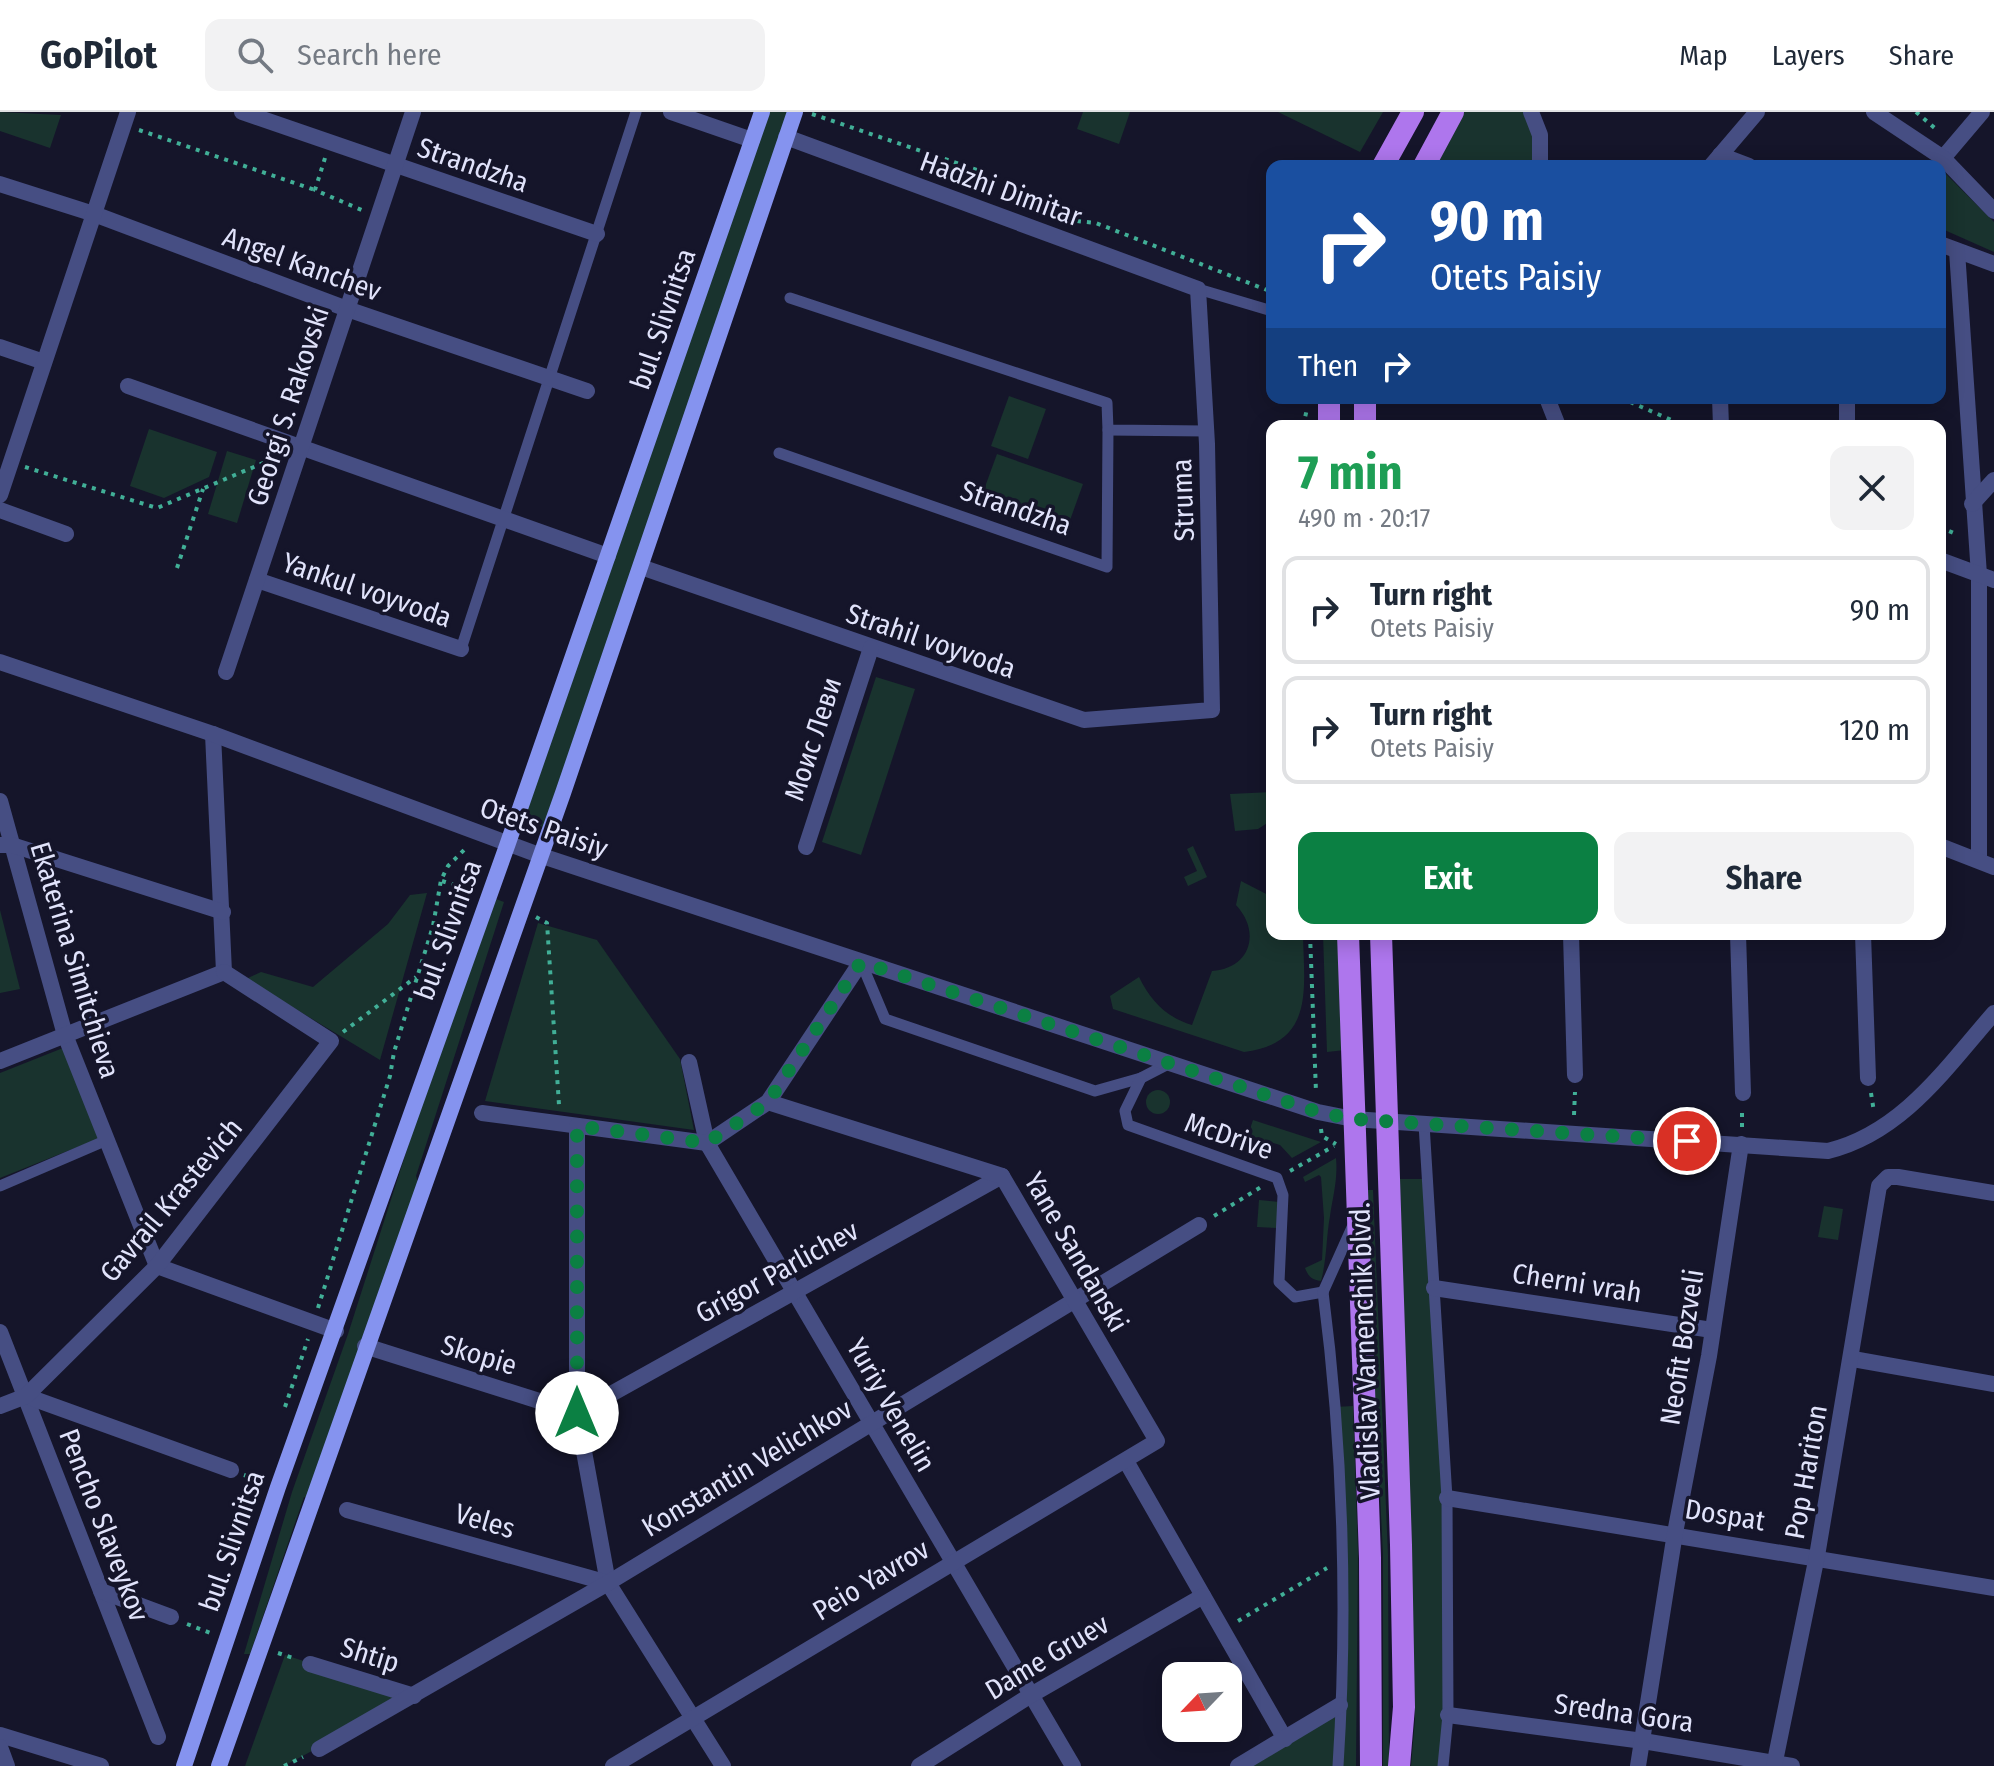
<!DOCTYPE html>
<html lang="en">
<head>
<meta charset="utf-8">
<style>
	body { margin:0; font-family:"Fira Sans Condensed",sans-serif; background:#f2f2f3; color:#1f2937; height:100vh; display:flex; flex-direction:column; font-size:30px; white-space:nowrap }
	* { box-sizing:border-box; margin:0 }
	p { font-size:26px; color:#747a83 }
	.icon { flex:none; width:44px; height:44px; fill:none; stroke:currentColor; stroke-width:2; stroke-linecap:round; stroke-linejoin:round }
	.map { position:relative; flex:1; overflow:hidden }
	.drawer { position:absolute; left:1266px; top:308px; width:680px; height:520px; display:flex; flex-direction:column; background:#fff; border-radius:16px; box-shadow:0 4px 20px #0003 }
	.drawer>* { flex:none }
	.banner { position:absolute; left:1266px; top:48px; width:680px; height:244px; border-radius:16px; box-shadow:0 4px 20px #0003; background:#1a4fa0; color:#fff; overflow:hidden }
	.needle { width:52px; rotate:245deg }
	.tools { position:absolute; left:1162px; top:1550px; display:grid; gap:16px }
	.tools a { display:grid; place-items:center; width:80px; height:80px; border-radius:16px; background:#fff; box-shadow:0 4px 20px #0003; font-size:40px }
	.pin { position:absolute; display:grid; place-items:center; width:68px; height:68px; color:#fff; margin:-34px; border:4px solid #fff; border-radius:50%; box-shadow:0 2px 8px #0007 }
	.me { position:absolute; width:88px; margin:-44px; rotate:0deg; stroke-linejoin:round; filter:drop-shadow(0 0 6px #0008) }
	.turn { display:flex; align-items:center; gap:28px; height:168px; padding:0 32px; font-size:36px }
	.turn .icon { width:104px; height:104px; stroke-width:2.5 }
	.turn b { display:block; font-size:56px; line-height:68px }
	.then { display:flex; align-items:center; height:76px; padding:0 32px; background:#0003; gap:16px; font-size:30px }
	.round { display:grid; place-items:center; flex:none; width:84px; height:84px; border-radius:16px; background:#f2f2f3 }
	.summary { display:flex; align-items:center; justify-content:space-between; height:136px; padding:0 32px }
	h1 { font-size:48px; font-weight:700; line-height:60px; color:#1e9e55 }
	.primary-button { display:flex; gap:16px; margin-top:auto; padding:16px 32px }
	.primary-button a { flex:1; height:92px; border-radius:16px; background:#0b8043; color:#fff; font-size:32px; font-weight:700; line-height:92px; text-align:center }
	.primary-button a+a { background:#f2f2f3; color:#1f2937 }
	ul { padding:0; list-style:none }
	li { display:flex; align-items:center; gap:24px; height:108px; margin:0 16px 12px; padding:0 16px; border:4px solid #e0e1e3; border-radius:16px }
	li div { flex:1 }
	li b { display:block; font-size:30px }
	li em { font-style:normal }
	header { display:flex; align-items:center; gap:48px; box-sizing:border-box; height:112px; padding:0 40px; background:#fff; border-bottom:2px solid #e0e1e3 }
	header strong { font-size:38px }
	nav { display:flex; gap:44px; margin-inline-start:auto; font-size:28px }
	.search { width:560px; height:72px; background:#f2f2f3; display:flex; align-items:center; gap:20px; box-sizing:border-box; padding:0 28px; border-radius:16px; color:#747a83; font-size:30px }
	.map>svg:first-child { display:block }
	.green { fill:#19332e }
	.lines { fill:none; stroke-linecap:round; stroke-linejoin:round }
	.path { stroke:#41af97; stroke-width:4; stroke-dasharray:4 6; stroke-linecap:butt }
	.service { stroke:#464e83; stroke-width:11 }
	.minor { stroke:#464e83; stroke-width:16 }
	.tertiary { stroke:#464e83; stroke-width:16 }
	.secondary { stroke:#8593ef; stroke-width:16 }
	.primary { stroke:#ae76ed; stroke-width:22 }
	.route { stroke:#0b8043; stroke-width:14; stroke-dasharray:0 25.2 }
	.labels { text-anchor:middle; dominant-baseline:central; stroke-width:7; stroke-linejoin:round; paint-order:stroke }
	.street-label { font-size:28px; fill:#e1e3fb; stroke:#15152a }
</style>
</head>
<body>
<header>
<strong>GoPilot</strong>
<div class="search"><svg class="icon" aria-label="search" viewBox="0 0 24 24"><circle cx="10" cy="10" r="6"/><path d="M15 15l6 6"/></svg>Search here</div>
<nav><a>Map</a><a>Layers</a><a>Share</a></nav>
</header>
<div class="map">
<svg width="1994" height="1654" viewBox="0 0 1994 1654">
	<rect width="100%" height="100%" fill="#15152a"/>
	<g class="green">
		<path d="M0 0 61 3 50 36 0 19Z"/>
		<path d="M762 0H795L549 717 517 706Z"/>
		<path d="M1083 0H1130L1119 32 1077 17Z"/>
		<path d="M1278 0H1383L1360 40Z"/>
		<path d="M1453 0H1531L1540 54H1424Z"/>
		<path d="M1940 56 1994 110V140L1940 116Z"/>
		<path d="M1009 284 1046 297 1028 347 991 334Z"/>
		<path d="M149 317 217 340 209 365 164 386 130 374Z"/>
		<path d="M227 339 256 348 237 411 208 402Z"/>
		<path d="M997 342 1083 372 1064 425 978 394Z"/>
		<path d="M876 565 915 577 861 743 822 730Z"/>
		<path d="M1272 680V708L1258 717 1235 719 1230 682Z"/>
		<path d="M1193 734 1207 765 1188 774 1184 765 1197 759 1187 737Z"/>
		<path d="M1241 769 1272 785V822H1303C1304 877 1315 931 1244 940L1113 897 1110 884 1139 865C1151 889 1166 905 1192 913L1212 859C1251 856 1261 820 1236 793Z"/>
		<path d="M427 781 380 948 246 867 261 860 313 875 388 812 410 783Z"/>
		<path d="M488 784 504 790 416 1064 420 1078 315 1389 304 1385 250 1542H244L292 1380 348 1222Z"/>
		<path d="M0 798 20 877 0 881Z"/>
		<path d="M538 811 597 828 680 947 694 1018 485 989Z"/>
		<path d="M1323 822H1342L1345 938 1327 940Z"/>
		<path d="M63 936 100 1026 0 1066V961Z"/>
		<circle cx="1158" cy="990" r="12"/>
		<path d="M1253 1008 1321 1030 1292 1046 1280 1033 1248 1023Z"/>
		<path d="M1336 1046C1338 1067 1333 1083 1330 1104 1326 1126 1327 1147 1321 1169 1312 1168 1308 1164 1305 1156L1322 1148 1324 1106 1321 1065 1319 1063 1305 1070 1303 1065Z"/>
		<path d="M1398 1067H1429L1447 1386 1443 1654H1411L1415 1607Z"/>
		<path d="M1365 1078H1373L1388 1443 1389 1654H1383V1443Z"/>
		<path d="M1259 1088 1279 1090 1277 1116 1257 1115Z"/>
		<path d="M1824 1094 1843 1097 1838 1128 1818 1125Z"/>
		<path d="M1353 1294 1358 1441 1356 1654H1244L1340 1593 1335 1295Z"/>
		<path d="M285 1543 414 1584 284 1654H245Z"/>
	</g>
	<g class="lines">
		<g class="path">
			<path d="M1916 0 1937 18"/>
			<path d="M812 2 980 59"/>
			<path d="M139 18 315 78"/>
			<path d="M325 46 315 78 364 99"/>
			<path d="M1067 108 1096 111 1272 180"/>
			<path d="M1621 286 1685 314"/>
			<path d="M1303 314 1307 297"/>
			<path d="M25 355 157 396 275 346"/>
			<path d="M1940 415 1958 423"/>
			<path d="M177 456 203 377"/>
			<path d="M442 769 475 780"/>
			<path d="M536 805 547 811 559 993"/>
			<path d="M1310 822 1316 980"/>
			<path d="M343 920 416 865"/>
			<path d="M1871 981 1874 1000"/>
			<path d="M1574 1003 1575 980"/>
			<path d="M1742 1015V996"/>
			<path d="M1321 1017 1322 1024 1336 1032"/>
			<path d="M1290 1059 1334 1034"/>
			<path d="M1214 1104 1261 1075"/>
			<path d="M318 1196 390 964 394 940 433 814 441 768 448 754 466 736"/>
			<path d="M285 1295 308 1227"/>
			<path d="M244 1363 261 1369"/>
			<path d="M1238 1509 1327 1456"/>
			<path d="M187 1512 213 1522"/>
			<path d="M278 1541 296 1547"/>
			<path d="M284 1654 303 1645"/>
		</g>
		<g class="service">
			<path d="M1198 177 1272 199"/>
			<path d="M790 186 1107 291 1108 318 1206 319"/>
			<path d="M779 341 1107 455 1108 318"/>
			<path d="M461 537 636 0"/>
			<path d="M861 850 885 907 1095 979 1141 966 1172 950"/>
			<path d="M1141 966 1125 999 1128 1013 1277 1066 1283 1083 1279 1170 1295 1185 1323 1180"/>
			<path d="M1424 1012 1447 1386 1448 1603 1443 1654"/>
			<path d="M0 1074 107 1028"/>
			<path d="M1323 1180C1343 1333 1348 1499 1338 1654"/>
			<path d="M1323 1180 1354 1111"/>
		</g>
		<g class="minor">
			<path d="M242 0 597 122"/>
			<path d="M671 0 752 28"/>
			<path d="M1531 0 1540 23V54"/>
			<path d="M1720 43 1749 54"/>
			<path d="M1943 46 1982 0"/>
			<path d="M1711 54 1757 0"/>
			<path d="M0 72 94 102 347 197 587 279"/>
			<path d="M1940 132 1994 152"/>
			<path d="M1957 139 1979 463V748"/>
			<path d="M0 235 44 250"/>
			<path d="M128 274 608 444"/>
			<path d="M1547 286 1558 314"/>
			<path d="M1720 286 1721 314"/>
			<path d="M1847 286V314"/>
			<path d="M0 383 128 0"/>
			<path d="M1972 392 1994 368"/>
			<path d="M0 398 66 422"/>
			<path d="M1940 448 1994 468"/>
			<path d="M641 455 1084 608 1212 598 1207 332 1198 177 786 25"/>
			<path d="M257 468 461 537"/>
			<path d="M226 560 413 0"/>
			<path d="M213 622 224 860"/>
			<path d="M0 689 65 923 157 1154"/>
			<path d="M0 733H12L223 800"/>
			<path d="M1940 734 1994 755"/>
			<path d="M806 735 871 536"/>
			<path d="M1571 822 1575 963"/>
			<path d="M1738 822 1743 981"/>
			<path d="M1863 822 1868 966"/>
			<path d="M0 949 224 860"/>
			<path d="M689 950 707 1031 1073 1654"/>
			<path d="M482 1001 707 1031 768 990 861 850"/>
			<path d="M577 1014V1301L608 1471 723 1654"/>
			<path d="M157 1154 336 1219"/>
			<path d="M1434 1176 1712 1218"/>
			<path d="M0 1220 158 1625"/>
			<path d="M365 1234 577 1301 1002 1064"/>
			<path d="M1853 1247 1994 1272"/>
			<path d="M26 1284 231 1358"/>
			<path d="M0 1294 26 1284 157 1154 331 929 224 860"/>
			<path d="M1126 1349 1285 1627"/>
			<path d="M1447 1386 1994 1476"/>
			<path d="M347 1398 608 1471"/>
			<path d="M101 1479 171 1505"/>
			<path d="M310 1552 414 1584"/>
			<path d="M1448 1603 1643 1629 1792 1654"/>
			<path d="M0 1623 101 1654"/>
			<path d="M0 1635 7 1654"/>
			<path d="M319 1637 608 1471 1199 1113"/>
			<path d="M613 1654 1157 1329 1002 1064 768 990"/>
			<path d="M919 1654 1031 1583 1203 1484"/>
			<path d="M1238 1654 1340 1593"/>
			<path d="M1638 1654 1675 1421 1709 1244 1741 1032"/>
			<path d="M1774 1654 1817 1444 1879 1074 1888 1065H1898L1994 1081"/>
		</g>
		<g class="tertiary">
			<path d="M1874 0 1943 46 1994 99"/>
			<path d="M0 550 213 622 539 743 1318 1000 1353 1007 1828 1039C1902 1021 1946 956 1994 901"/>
		</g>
		<g class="secondary">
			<path d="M184 1654 278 1375 508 731 762 0"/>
			<path d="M219 1654 563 681 795 0"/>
		</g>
		<g class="primary">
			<path d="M1383 54 1413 0"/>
			<path d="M1424 54 1453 0"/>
			<path d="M1365 286V314"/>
			<path d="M1329 314V286"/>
			<path d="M1348 822 1370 1446 1371 1654"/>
			<path d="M1381 822 1401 1433 1404 1595 1399 1654"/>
		</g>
	</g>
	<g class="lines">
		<path class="route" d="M577 1301V1014L707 1031 768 990 861 850 1318 1000 1353 1007 1687 1029"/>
	</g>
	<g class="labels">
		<g class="street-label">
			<text transform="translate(473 53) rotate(19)">Strandzha</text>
			<text transform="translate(1001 77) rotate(20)">Hadzhi Dimitar</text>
			<text transform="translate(302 152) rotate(20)">Angel Kanchev</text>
			<text transform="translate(663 207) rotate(-71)">bul. Slivnitsa</text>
			<text transform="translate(288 294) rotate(-72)">Georgi S. Rakovski</text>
			<text transform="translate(1183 388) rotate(-92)">Struma</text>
			<text transform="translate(1016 396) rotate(19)">Strandzha</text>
			<text transform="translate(367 478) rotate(19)">Yankul voyvoda</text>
			<text transform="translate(931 529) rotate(19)">Strahil voyvoda</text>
			<text transform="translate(813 627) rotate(-72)">Моис Леви</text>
			<text transform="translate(544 716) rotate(19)">Otets Paisiy</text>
			<text transform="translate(448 818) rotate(-70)">bul. Slivnitsa</text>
			<text transform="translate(75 848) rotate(73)">Ekaterina Simitchieva</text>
			<text transform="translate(1229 1024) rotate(19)">McDrive</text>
			<text transform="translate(171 1088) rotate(-50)">Gavrail Krastevich</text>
			<text transform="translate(1076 1140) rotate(60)">Yane Sandanski</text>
			<text transform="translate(777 1160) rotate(-29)">Grigor Parlichev</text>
			<text transform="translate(1577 1171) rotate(9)">Cherni vrah</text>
			<text transform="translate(1682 1235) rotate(-81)">Neofit Bozveli</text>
			<text transform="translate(1365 1239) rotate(-92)">Vladislav Varnenchik blvd.</text>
			<text transform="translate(479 1243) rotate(17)">Skopie</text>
			<text transform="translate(891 1293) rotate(60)">Yuriy Venelin</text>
			<text transform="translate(747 1356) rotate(-31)">Konstantin Velichkov</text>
			<text transform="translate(1806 1360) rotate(-80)">Pop Hariton</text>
			<text transform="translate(1725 1403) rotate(9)">Dospat</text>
			<text transform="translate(485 1409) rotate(16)">Veles</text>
			<text transform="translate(104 1413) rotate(69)">Pencho Slaveykov</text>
			<text transform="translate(232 1429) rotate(-71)">bul. Slivnitsa</text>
			<text transform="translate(871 1468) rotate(-31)">Peio Yavrov</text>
			<text transform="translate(370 1543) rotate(17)">Shtip</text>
			<text transform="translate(1047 1545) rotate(-31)">Dame Gruev</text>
			<text transform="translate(1624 1601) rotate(8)">Sredna Gora</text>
		</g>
	</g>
</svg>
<div class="tools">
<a><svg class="needle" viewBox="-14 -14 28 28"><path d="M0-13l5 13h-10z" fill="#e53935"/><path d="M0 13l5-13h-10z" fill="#747a83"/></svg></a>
</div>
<div class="pin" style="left:1687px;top:1029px;background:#d93025"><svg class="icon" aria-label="arrive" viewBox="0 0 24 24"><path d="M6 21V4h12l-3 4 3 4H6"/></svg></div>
<svg class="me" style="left:577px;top:1301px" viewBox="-20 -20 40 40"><circle r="19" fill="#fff"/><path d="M0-13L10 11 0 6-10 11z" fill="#0b8043"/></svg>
<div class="banner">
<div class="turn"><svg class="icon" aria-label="right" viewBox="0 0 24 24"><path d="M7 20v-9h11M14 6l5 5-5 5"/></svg><div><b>90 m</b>Otets Paisiy</div></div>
<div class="then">Then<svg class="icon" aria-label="right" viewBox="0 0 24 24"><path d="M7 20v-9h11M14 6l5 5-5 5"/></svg></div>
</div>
<section class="drawer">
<div class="summary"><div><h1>7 min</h1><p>490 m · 20:17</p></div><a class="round"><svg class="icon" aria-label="close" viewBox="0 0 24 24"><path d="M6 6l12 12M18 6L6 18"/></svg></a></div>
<ul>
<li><svg class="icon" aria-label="right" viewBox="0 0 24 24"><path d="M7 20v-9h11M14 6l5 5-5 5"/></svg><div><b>Turn right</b><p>Otets Paisiy</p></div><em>90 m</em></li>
<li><svg class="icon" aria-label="right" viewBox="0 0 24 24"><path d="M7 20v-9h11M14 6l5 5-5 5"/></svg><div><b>Turn right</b><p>Otets Paisiy</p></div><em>120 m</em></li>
</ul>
<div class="primary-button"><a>Exit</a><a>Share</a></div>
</section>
</div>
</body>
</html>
